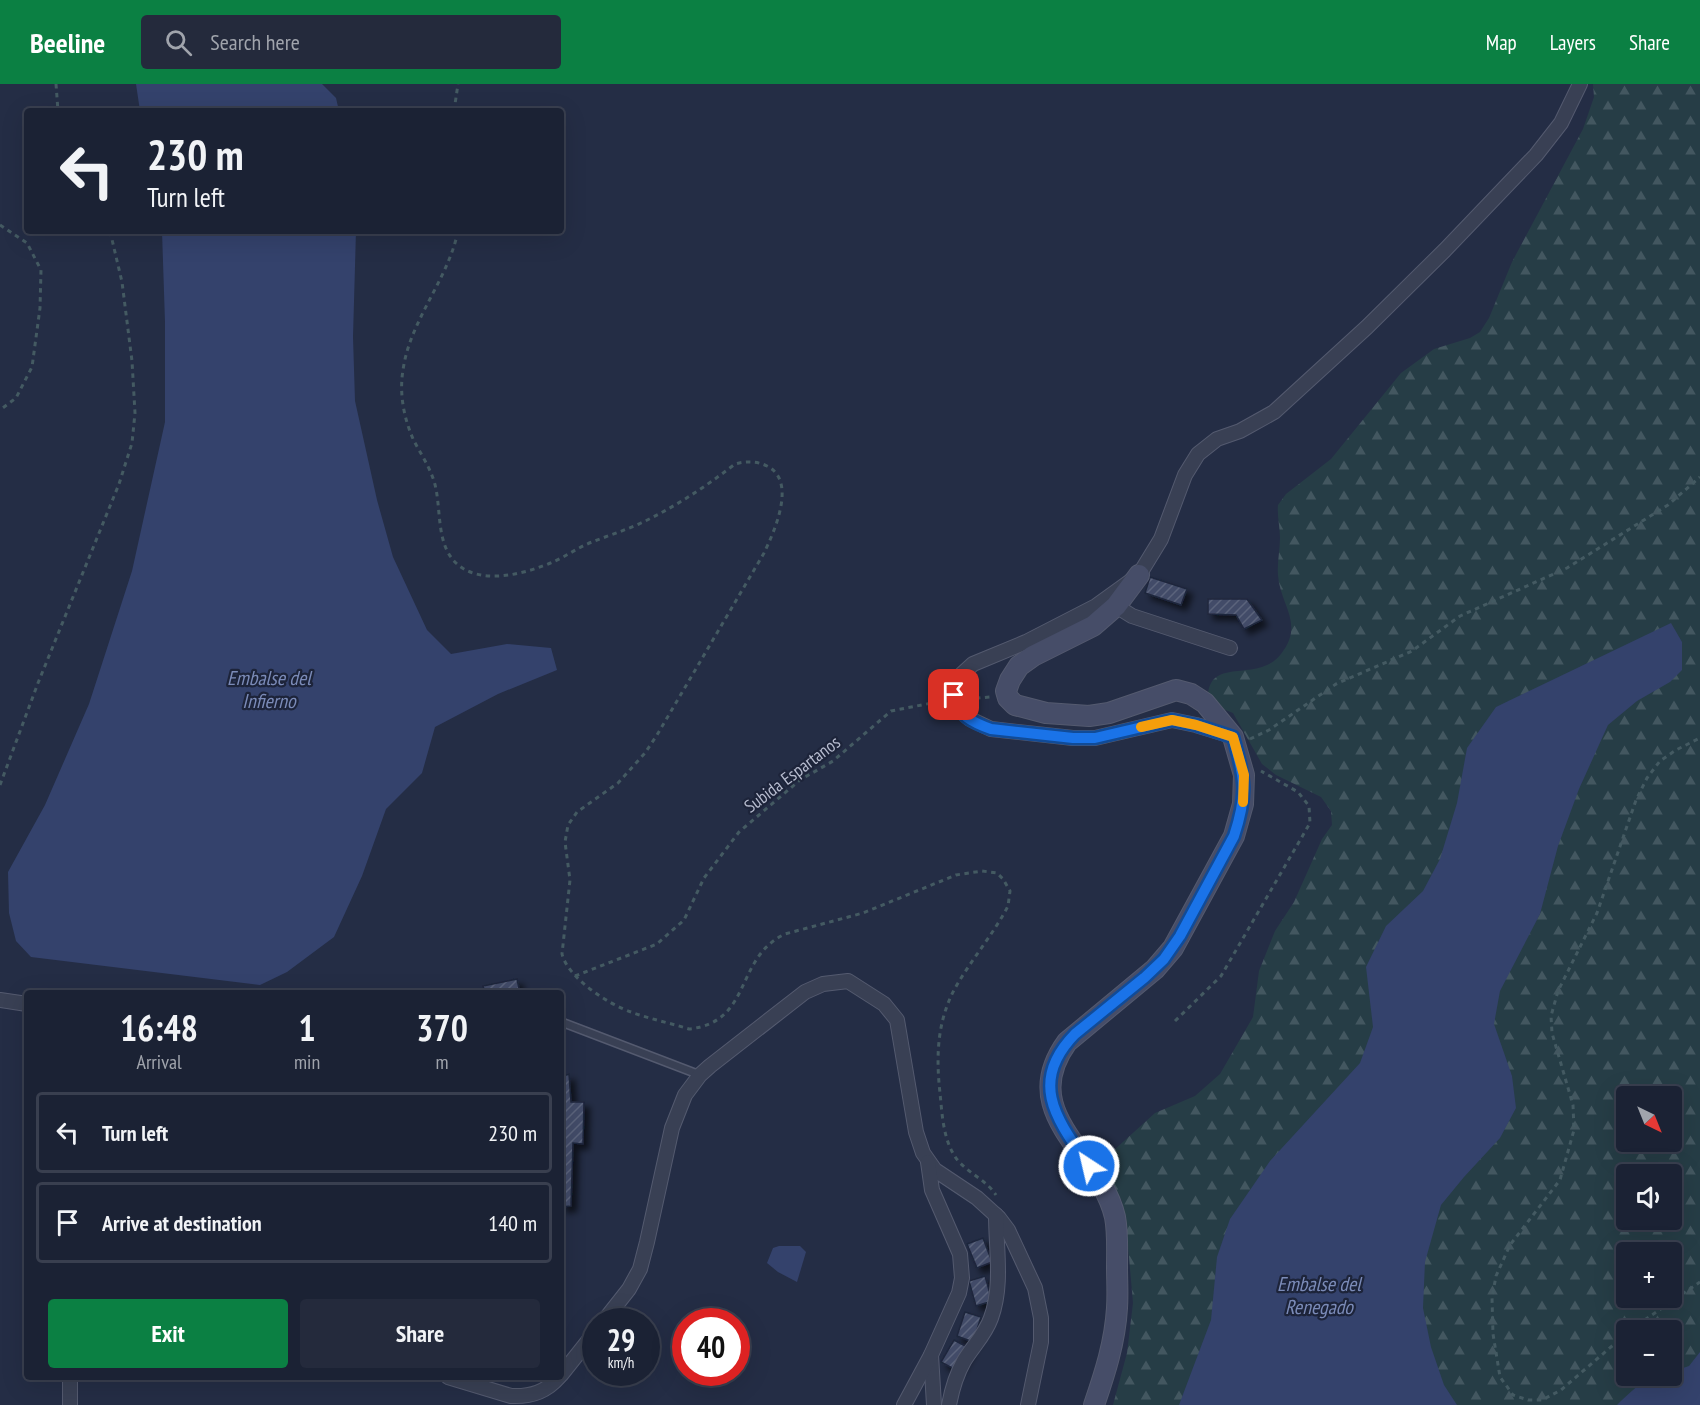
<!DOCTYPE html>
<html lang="en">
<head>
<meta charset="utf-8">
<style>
	body { margin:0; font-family:"PT Sans Narrow",sans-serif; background:#242a3c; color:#f1f3f6; height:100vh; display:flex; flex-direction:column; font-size:22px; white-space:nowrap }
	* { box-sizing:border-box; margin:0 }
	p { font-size:20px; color:#a0a4ac }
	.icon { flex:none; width:33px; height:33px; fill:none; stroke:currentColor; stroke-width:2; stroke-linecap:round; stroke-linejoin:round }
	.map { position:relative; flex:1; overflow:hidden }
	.details { position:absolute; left:24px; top:906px; width:540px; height:390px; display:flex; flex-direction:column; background:#1b2234; border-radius:6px; box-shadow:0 6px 24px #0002,0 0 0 2px #393f4f }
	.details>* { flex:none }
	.top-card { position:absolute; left:24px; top:24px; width:540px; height:126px; border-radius:6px; box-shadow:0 6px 24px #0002,0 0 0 2px #393f4f; background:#1b2234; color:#f1f3f6; overflow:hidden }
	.needle { width:39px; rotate:137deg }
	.tools { position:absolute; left:1616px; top:1002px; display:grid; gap:12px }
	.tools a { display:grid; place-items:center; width:66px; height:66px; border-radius:6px; background:#1b2234; box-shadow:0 6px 24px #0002,0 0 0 2px #393f4f; font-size:30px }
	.speed { position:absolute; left:582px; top:1224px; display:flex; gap:12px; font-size:30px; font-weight:700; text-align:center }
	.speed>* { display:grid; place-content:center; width:78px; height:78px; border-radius:50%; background:#1b2234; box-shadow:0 6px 24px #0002,0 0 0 2px #393f4f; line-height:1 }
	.speed small { font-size:15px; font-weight:400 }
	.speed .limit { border:9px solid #d22; background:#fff; color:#111 }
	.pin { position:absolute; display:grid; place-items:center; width:51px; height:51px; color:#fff; margin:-26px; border-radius:12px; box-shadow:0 3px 9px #0006 }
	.me { position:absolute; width:66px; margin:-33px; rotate:325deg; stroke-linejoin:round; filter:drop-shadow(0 0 4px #0008) }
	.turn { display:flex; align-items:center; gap:21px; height:126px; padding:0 24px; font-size:27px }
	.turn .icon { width:78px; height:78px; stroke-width:2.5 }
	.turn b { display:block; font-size:42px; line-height:51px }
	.eta { display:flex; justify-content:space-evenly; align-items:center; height:102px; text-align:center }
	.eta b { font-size:36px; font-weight:800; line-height:42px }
	.primary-button { display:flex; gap:12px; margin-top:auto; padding:12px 24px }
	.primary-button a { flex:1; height:69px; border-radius:6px; background:#0b8043; color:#fff; font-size:24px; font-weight:800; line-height:69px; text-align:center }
	.primary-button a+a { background:#242a3c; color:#f1f3f6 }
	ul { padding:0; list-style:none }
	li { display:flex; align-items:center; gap:18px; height:81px; margin:0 12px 9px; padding:0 12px; border:3px solid #393f4f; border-radius:6px }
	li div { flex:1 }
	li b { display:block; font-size:22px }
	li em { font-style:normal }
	header { display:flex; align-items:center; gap:36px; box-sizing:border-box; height:84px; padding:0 30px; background:#0b8043; color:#fff }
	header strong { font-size:28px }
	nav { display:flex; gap:33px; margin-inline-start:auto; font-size:21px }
	.search { width:420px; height:54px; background:#242a3c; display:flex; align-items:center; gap:15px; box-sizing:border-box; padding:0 21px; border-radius:6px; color:#a0a4ac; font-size:22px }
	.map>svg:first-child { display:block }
	.forest { fill:url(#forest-firs); fill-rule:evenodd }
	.water { fill:#34426c }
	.building { fill:url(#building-hatch); stroke:#1f263c; stroke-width:1.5; filter:url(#shadow) }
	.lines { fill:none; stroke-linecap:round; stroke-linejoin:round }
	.lane-casing { stroke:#545a6f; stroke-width:10 }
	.street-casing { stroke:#545a6f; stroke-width:16 }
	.secondary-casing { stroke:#545a6f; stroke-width:22 }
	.path { stroke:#445a62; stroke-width:3; stroke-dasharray:4.5 4.5; stroke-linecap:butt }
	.lane { stroke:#394054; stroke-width:7 }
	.street { stroke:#394054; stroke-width:14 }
	.secondary { stroke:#464d68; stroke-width:20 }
	.route-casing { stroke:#114b97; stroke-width:15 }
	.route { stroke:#1a73e8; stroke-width:10 }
	.slow { stroke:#f59e0b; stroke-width:10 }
	.labels { text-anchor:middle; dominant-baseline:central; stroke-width:4.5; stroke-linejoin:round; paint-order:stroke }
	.street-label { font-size:18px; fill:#b6bbce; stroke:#1d243a }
	.water-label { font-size:20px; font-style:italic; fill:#7b8bb8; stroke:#1d243a }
</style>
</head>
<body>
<header>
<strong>Beeline</strong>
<div class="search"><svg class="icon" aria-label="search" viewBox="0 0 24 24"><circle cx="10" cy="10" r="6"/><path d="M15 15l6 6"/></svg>Search here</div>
<nav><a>Map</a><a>Layers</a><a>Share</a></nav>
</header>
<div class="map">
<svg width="1700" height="1321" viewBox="0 0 1700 1321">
	<defs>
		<pattern id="forest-firs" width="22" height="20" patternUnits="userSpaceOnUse" patternTransform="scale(1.5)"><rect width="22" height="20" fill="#263d46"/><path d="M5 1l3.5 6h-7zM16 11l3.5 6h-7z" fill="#435760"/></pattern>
		<pattern id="building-hatch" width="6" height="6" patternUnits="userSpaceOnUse" patternTransform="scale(1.5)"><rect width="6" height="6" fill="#424c67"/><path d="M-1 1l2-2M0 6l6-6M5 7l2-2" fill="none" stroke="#5b647c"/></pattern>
		<filter id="shadow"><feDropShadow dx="5.5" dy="5.5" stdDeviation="3" flood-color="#0009"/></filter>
	</defs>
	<rect width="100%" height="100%" fill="#242d45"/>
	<path class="forest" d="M1593 0H1700V1321H1113L1127 1269 1133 1219 1128 1162 1122 1117 1100 1084 1113 1067 1155 1029 1195 1012 1220 990 1253 933 1259 887 1275 847 1294 818 1322 755 1332 741 1331 727 1321 713 1276 691 1262 680 1233 629 1213 621 1208 616C1207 570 1257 601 1281 570 1305 540 1280 521 1278 491 1277 479 1280 466 1280 454 1280 443 1277 432 1278 421L1286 410 1331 375 1401 289 1434 265 1470 254 1480 248 1489 234 1512 178 1583 45 1594 13ZM1626 1012H1671V1058H1626ZM1626 1090H1671V1136H1626ZM1626 1168H1671V1214H1626ZM1626 1246H1671V1292H1626Z"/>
	<g class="water">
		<path d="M136 0H322L336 14 339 27H140Z"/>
		<path d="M162 147H356L353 253 355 317 377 416 393 473 427 546 451 570 507 560 551 564 557 586 498 610 435 643 422 689 386 725 362 792 334 853 287 888 260 901 31 873 16 857 9 829 8 788 45 721 89 620 132 487 165 338V238Z"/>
		<path d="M1671 539 1682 558V586L1670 598 1637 617 1608 641 1579 705 1558 762 1540 830 1500 907 1494 940 1512 992 1516 1024 1500 1054 1464 1093 1441 1121 1425 1178 1423 1224 1431 1263 1444 1301 1457 1321H1179L1211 1236 1217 1173 1230 1135 1270 1077 1360 979 1373 943 1366 883 1386 842 1423 807 1440 775 1457 719 1467 664 1496 623Z"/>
		<path d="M779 1162H800L806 1168 797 1198 778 1188 767 1179 773 1164Z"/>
		<path d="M1700 1268V1321H1617C1635 1304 1645 1292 1671 1292V1288L1689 1282Z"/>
	</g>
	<g class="building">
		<path d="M1150 493 1187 505 1181 521 1145 509Z"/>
		<path d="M1208 515H1247L1262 536 1244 545 1236 531 1208 530Z"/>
		<path d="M517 895 520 909H485L483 902Z"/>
		<path d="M569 990 571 1018H584L583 1060 573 1059 571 1122 561 1123V993Z"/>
		<path d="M983 1154 992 1178 977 1184 967 1160Z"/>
		<path d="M985 1192 992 1217 976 1222 969 1197Z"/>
		<path d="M965 1228 981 1233 973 1258 957 1252Z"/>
		<path d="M954 1256 969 1264 956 1286 941 1278Z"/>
	</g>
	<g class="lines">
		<defs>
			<path id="lane" d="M564 939 700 991"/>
			<g id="street">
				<path d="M1116 522 1132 532 1230 564"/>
				<path d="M1232 652 1196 641 1172 636 1095 654H1073L991 645 970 635 958 625 955 616V604L961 591 973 580 1026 558 1096 522 1139 491 1161 455 1185 391 1198 370 1217 355 1240 347 1274 328 1367 243 1445 166 1536 71 1561 39 1580 0"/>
				<path d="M0 916 27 920"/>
				<path d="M603 1238 629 1205 640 1185 647 1158 672 1044 685 1011 700 991 710 982 805 908 823 900 848 897 884 920 897 936 916 1048 923 1069 935 1086 977 1114 999 1134 1008 1146 1035 1204 1041 1234V1258L1028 1321"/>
				<path d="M931 1271 934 1321"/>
				<path d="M561 1291 596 1247"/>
				<path d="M70 1293V1321"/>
				<path d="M448 1293 511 1312C531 1313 546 1308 559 1293"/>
				<path d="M904 1321 931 1271 959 1209 962 1194 960 1170 932 1106 928 1078"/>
				<path d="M949 1321C952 1305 956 1291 964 1277 973 1262 985 1251 991 1234 1003 1201 996 1165 996 1131"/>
			</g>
			<path id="secondary" d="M1094 1321C1105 1289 1115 1258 1117 1224 1118 1210 1117 1196 1117 1183 1117 1166 1118 1149 1115 1133 1100 1068 1015 1030 1067 958L1155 885 1173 864 1234 752 1243 720 1244 691 1233 653 1205 619 1191 610 1176 606 1109 629 1089 632 1046 629 1015 621 1008 614 1006 607 1010 596 1019 582 1033 572 1093 542 1116 522 1139 491"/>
		</defs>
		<use href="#lane" class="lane-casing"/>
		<use href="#street" class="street-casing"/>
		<use href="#secondary" class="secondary-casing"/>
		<g class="path">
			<path d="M56 0 58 27"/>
			<path d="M454 27 458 0"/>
			<path d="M0 141 27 159 41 186 40 224 32 283 16 314 0 326"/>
			<path d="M458 147C448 196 410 236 403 286 399 310 404 335 414 357 421 370 429 382 434 397 442 423 435 459 456 479 481 503 528 489 555 477 568 471 579 463 592 458 607 452 623 447 639 440 673 424 704 404 735 380 746 377 757 377 767 382 797 397 775 446 764 469L657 651 645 669 618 699 577 728 568 741 565 758 570 796 562 870C568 894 608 920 631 928 650 935 670 939 689 945 753 938 734 874 785 850L863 829 956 791 982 787 997 789 1003 795 1010 807 1008 822C993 851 970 877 954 906 937 939 936 973 940 1009 942 1029 943 1053 954 1071 964 1088 985 1094 996 1111"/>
			<path d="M967 615 990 613"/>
			<path d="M1250 655 1269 646 1336 600 1412 567 1460 532 1567 484 1668 421 1700 393"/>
			<path d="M0 701 38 599 119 400 132 359 135 329 132 277 122 198 110 147"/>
			<path d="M575 892 657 860 684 836 704 794 739 748 800 696 833 677 891 627 942 617"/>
			<path d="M1175 937 1221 892 1310 739 1309 722 1298 708 1261 687"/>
			<path d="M1630 1246 1700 1198"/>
			<path d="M1626 1250 1561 1306 1542 1316H1528L1513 1311 1500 1293 1493 1250 1492 1214 1496 1192 1510 1161 1560 1096 1574 1046 1573 1021 1552 949 1551 932 1558 907 1597 829 1636 716 1647 694 1660 677 1676 666 1700 654"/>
		</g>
		<use href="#lane" class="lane"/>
		<use href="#street" class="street"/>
		<use href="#secondary" class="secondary"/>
	</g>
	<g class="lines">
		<defs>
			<path id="route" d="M954 611C956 631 974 639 991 645L1073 654H1095L1172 636 1196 641 1233 653C1245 694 1248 710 1234 752L1180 852 1164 875 1144 894 1075 950C1027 999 1058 1037 1089 1082"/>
		</defs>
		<use href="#route" class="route-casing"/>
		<use href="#route" class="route"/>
		<path class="slow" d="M1141 643 1172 636 1196 641 1233 653 1244 691 1243 718"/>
	</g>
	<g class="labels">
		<g class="street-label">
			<text transform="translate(792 690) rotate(-37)">Subida Espartanos</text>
		</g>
		<g class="water-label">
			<text x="269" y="594">Embalse del<tspan x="269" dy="23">Infierno</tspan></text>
			<text x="1319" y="1200">Embalse del<tspan x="1319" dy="23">Renegado</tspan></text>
		</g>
	</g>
</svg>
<div class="tools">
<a><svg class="needle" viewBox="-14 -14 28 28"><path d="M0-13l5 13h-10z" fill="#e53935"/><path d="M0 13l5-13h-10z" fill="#a0a4ac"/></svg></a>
<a><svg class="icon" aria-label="sound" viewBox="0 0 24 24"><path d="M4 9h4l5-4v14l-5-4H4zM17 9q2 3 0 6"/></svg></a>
<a>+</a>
<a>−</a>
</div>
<div class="speed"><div>29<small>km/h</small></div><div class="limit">40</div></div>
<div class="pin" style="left:954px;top:611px;background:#d93025"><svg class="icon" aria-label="arrive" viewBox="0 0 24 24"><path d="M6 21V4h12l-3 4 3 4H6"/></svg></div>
<svg class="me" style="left:1089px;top:1082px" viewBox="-20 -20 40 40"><circle r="17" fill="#1a73e8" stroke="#fff" stroke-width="3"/><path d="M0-11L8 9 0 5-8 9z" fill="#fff"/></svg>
<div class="top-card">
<div class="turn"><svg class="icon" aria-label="left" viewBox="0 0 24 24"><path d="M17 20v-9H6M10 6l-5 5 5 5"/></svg><div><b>230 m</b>Turn left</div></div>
</div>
<section class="details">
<div class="eta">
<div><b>16:48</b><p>Arrival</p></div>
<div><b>1</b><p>min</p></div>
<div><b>370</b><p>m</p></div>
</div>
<ul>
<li><svg class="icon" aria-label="left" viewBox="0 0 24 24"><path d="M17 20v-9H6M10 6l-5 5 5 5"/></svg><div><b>Turn left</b></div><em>230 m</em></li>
<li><svg class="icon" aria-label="arrive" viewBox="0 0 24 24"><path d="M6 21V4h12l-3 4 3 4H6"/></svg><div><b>Arrive at destination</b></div><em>140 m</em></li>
</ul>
<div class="primary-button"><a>Exit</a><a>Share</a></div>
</section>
</div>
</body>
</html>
